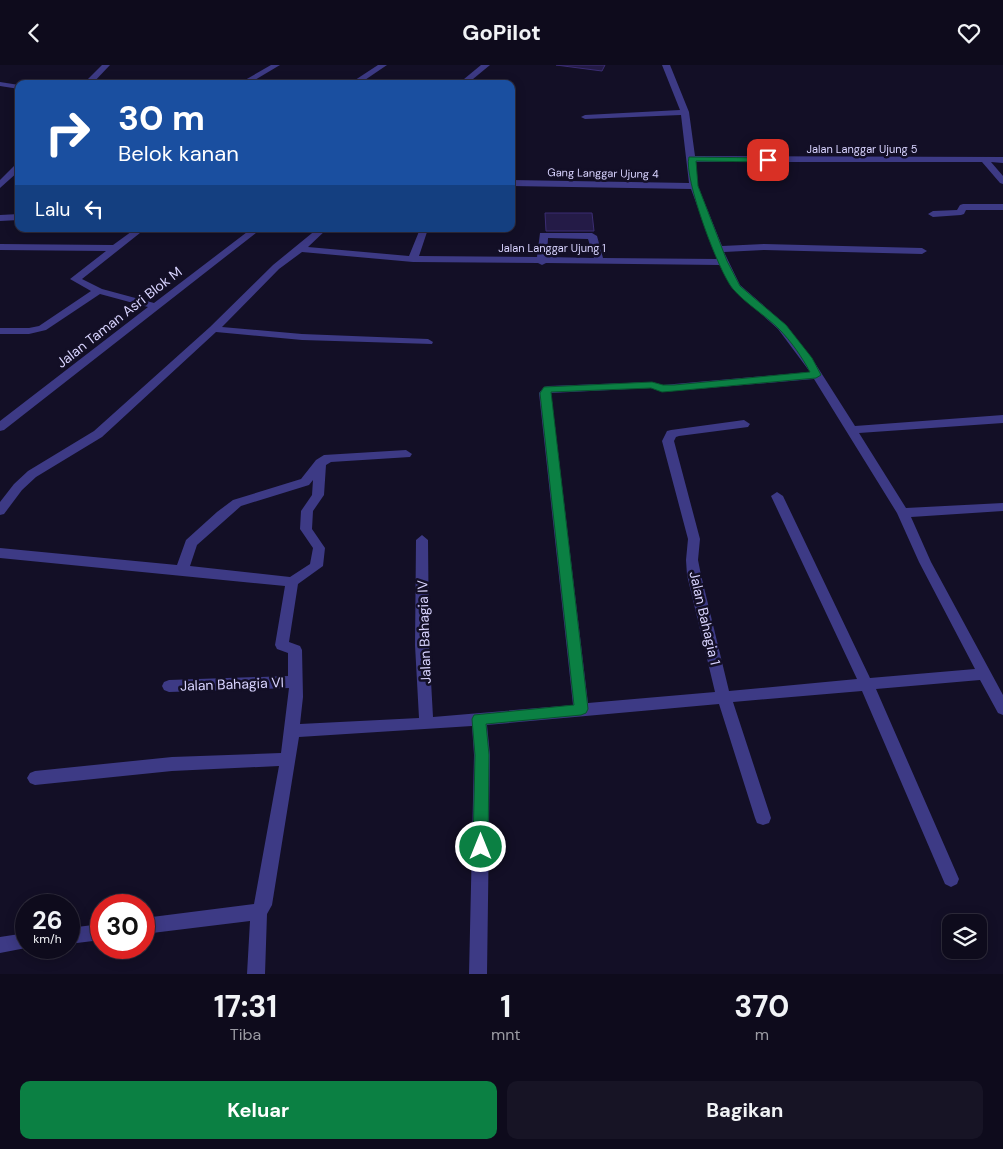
<!DOCTYPE html>
<html lang="id">
<head>
<meta charset="utf-8">
<style>
	body { margin:0; font-family:"DM Sans",sans-serif; background:#171425; color:#f1f3f6; height:100vh; display:flex; flex-direction:column; font-size:19px; white-space:nowrap }
	* { box-sizing:border-box; margin:0 }
	p { font-size:16px; color:#9b9ba3 }
	.icon { flex:none; width:28px; height:28px; fill:none; stroke:currentColor; stroke-width:2; stroke-linecap:round; stroke-linejoin:round }
	.map { position:relative; height:909px; overflow:hidden }
	.side { display:flex; flex-direction:column; background:#0e0b1c; flex:1 }
	.side>* { flex:none }
	.banner { position:absolute; left:15px; top:15px; width:500px; height:152px; border-radius:10px; box-shadow:0 2px 12px #0003,0 0 0 1px #2e2b3b; background:#1a4fa0; color:#fff; overflow:hidden }
	.buttons { position:absolute; left:942px; top:849px; display:grid; gap:10px }
	.buttons a { display:grid; place-items:center; width:45px; height:45px; border-radius:10px; background:#0e0b1c; box-shadow:0 2px 12px #0003,0 0 0 1px #2e2b3b; font-size:25px }
	.speed { position:absolute; left:15px; top:829px; display:flex; gap:10px; font-size:25px; font-weight:700; text-align:center }
	.speed>* { display:grid; place-content:center; width:65px; height:65px; border-radius:50%; background:#0e0b1c; box-shadow:0 2px 12px #0003,0 0 0 1px #2e2b3b; line-height:1 }
	.speed small { font-size:12px; font-weight:400 }
	.speed .limit { border:8px solid #d22; background:#fff; color:#111 }
	.pin { position:absolute; display:grid; place-items:center; width:42px; height:42px; color:#fff; margin:-21px; border-radius:10px; box-shadow:0 2px 8px #0006 }
	.me { position:absolute; width:55px; margin:-28px; rotate:0deg; stroke-linejoin:round; filter:drop-shadow(0 0 4px #0008) }
	.turn { display:flex; align-items:center; gap:18px; height:105px; padding:0 20px; font-size:22px }
	.turn .icon { width:65px; height:65px; stroke-width:2.5 }
	.turn b { display:block; font-size:35px; line-height:42px }
	.then { display:flex; align-items:center; height:48px; padding:0 20px; background:#0003; gap:10px; font-size:19px }
	.eta { display:flex; justify-content:space-evenly; align-items:center; height:85px; text-align:center }
	.eta b { font-size:30px; font-weight:700; line-height:35px }
	.button { display:flex; gap:10px; margin-top:auto; padding:10px 20px }
	.button a { flex:1; height:58px; border-radius:10px; background:#0b8043; color:#fff; font-size:20px; font-weight:700; line-height:58px; text-align:center }
	.button a+a { background:#171425; color:#f1f3f6 }
	header { display:flex; justify-content:space-between; align-items:center; height:65px; padding:0 20px; background:#0e0b1c; font-size:22px; font-weight:700 }
	.map>svg:first-child { display:block }
	.building { fill:#241b47; stroke:#3b2d73 }
	.lines { fill:none; stroke-linecap:round; stroke-linejoin:round }
	.minor { fill:#3d3a85; fill-rule:evenodd }
	.route { fill:#0b8043; stroke:#07532c }
	.labels { text-anchor:middle; dominant-baseline:central; stroke-width:5; stroke-linejoin:round; paint-order:stroke }
	.far-street-label { font-size:11px; fill:#d9d4ff; stroke:#130f26 }
	.street-label { font-size:14px; fill:#d9d4ff; stroke:#130f26 }
</style>
</head>
<body>
<header><svg class="icon" aria-label="back" viewBox="0 0 24 24"><path d="M15 5l-7 7 7 7"/></svg>GoPilot<svg class="icon" aria-label="heart" viewBox="0 0 24 24"><path d="M12 20l-8-8c-3-5 5-10 8-4 3-6 11-1 8 4z"/></svg></header>
<div class="map">
<svg width="1003" height="909" viewBox="0 0 1003 909">
	<rect width="100%" height="100%" fill="#130f26"/>
	<g class="building">
		<path d="M556 0H605L602 6Z"/>
		<path d="M545 148H592L594 166H546Z"/>
	</g>
	<g class="lines">
		<g class="minor">
			<path d="M102 0H110L92 19H83Z"/>
			<path d="M271 0H280L248 19H238Z"/>
			<path d="M378 0H387L359 19H349Z"/>
			<path d="M481 0H490L467 19H458Z"/>
			<path d="M662 0H670L689 47 695 91 1003 92V98L991 97 1003 111V119L1000 118 982 97H695L698 121 722 181 764 179 922 183 927 186 922 189 764 185 724 187 740 220 786 260 813 295 855 361 1003 350V358L859 368 906 443 1003 438V446L911 452 931 497 1003 630V650L998 648 980 615 876 624 959 814 957 819 951 822 945 819 862 626 733 637 771 753 769 758 763 760 757 758 755 753 719 639 487 660 490 690 487 909H469L474 690 472 661 299 672 272 840 267 849 265 909H247L250 856 144 869V853L254 839 279 701 172 706 35 720 30 718 27 713 30 708 35 706 172 692 281 688 289 623 169 627 164 625 162 621 164 617 169 615 288 611V588L277 584 275 580 285 521 0 493V483L177 500 186 475 217 447 233 435 301 414 316 395 324 390 406 385 412 389 410 392 331 397 326 400 324 430 313 446 312 464 325 483 323 501 298 519 289 577 300 581 302 585 303 632 300 659 419 653 415 580 416 475 422 470 428 475 429 580 433 652 573 640 539 328 544 322 548 321 652 317 663 320 810 307 778 264 733 224 720 200 546 198 542 200 538 198 413 197 302 187 279 204 222 262 302 269 428 274 433 277 432 279 302 275 216 267 102 372 36 412 22 425 4 449 0 450V437L14 419 28 406 94 366 210 262 273 200 317 164H327L308 182 409 191 420 164H428L419 191 537 192 540 168H592L597 171 603 193 717 194 691 124 511 121V115L689 118 681 50 585 54 581 52 585 50 680 45ZM548 173 588 174 594 193 547 192ZM814 314 897 448 919 497 975 604 870 613 783 431 777 427 771 431 857 614 729 626 701 510 698 495 700 474 674 376 676 372 679 371 748 362 750 359 744 355 671 365 667 366 662 376 688 474 686 495 687 510 715 627 588 638 551 328 651 323 662 327ZM313 415 312 430 301 446 300 464 313 483 310 499 290 512 190 501 197 480 241 441 309 420Z"/>
			<path d="M0 17 19 20V24L0 21Z"/>
			<path d="M16 99H19V106L0 123V115Z"/>
			<path d="M963 139H1003V145H966L964 149 961 150 933 152 928 149 933 146 957 145 960 140Z"/>
			<path d="M19 149V155L0 156V150Z"/>
			<path d="M135 164H145L82 214 102 224 154 238 251 164H261L4 365 0 366V356L148 242 100 229 46 265 29 269H0V263H29L39 261 91 226 70 214 106 186 0 185V179L113 180Z"/>
			<path d="M101 859V875L69 879V863Z"/>
			<path d="M26 868V882H31L0 888V872Z"/>
		</g>
	</g>
	<path class="route" d="M689 92 768 93 772 95 768 97 696 96 698 121 727 196 740 221 786 260 812 293 821 310 816 313 674 326 662 327 651 323 551 327 588 644 586 648 581 650 486 659 489 690 488 782 486 786 481 788 476 786 473 782 475 690 472 654 474 650 574 640 540 328 544 322 652 317 663 320H674L810 307C802 292 791 276 779 264 765 250 746 239 733 224 719 208 683 112 689 92Z"/>
	<g class="labels">
		<g class="far-street-label">
			<text x="862" y="84">Jalan Langgar Ujung 5</text>
			<text transform="translate(603 108) rotate(1)">Gang Langgar Ujung 4</text>
			<text x="552" y="183">Jalan Langgar Ujung 1</text>
		</g>
		<g class="street-label">
			<text transform="translate(119 252) rotate(-38)">Jalan Taman Asri Blok M</text>
			<text transform="translate(705 553) rotate(77)">Jalan Bahagia 1</text>
			<text transform="translate(424 567) rotate(-92)">Jalan Bahagia IV</text>
			<text transform="translate(232 619) rotate(-2)">Jalan Bahagia VI</text>
		</g>
	</g>
</svg>
<div class="buttons">
<a><svg class="icon" aria-label="layers" viewBox="0 0 24 24"><path d="M12 4l9 5-9 5-9-5zM3 14l9 5 9-5"/></svg></a>
</div>
<div class="speed"><div>26<small>km/h</small></div><div class="limit">30</div></div>
<div class="pin" style="left:768px;top:95px;background:#d93025"><svg class="icon" aria-label="arrive" viewBox="0 0 24 24"><path d="M6 21V4h12l-3 4 3 4H6"/></svg></div>
<svg class="me" style="left:481px;top:782px" viewBox="-20 -20 40 40"><circle r="17" fill="#0b8043" stroke="#fff" stroke-width="3"/><path d="M0-11L8 9 0 5-8 9z" fill="#fff"/></svg>
<div class="banner">
<div class="turn"><svg class="icon" aria-label="right" viewBox="0 0 24 24"><path d="M7 20v-9h11M14 6l5 5-5 5"/></svg><div><b>30 m</b>Belok kanan</div></div>
<div class="then">Lalu<svg class="icon" aria-label="left" viewBox="0 0 24 24"><path d="M17 20v-9H6M10 6l-5 5 5 5"/></svg></div>
</div>
</div>
<section class="side">
<div class="eta">
<div><b>17:31</b><p>Tiba</p></div>
<div><b>1</b><p>mnt</p></div>
<div><b>370</b><p>m</p></div>
</div>
<div class="button"><a>Keluar</a><a>Bagikan</a></div>
</section>
</body>
</html>
